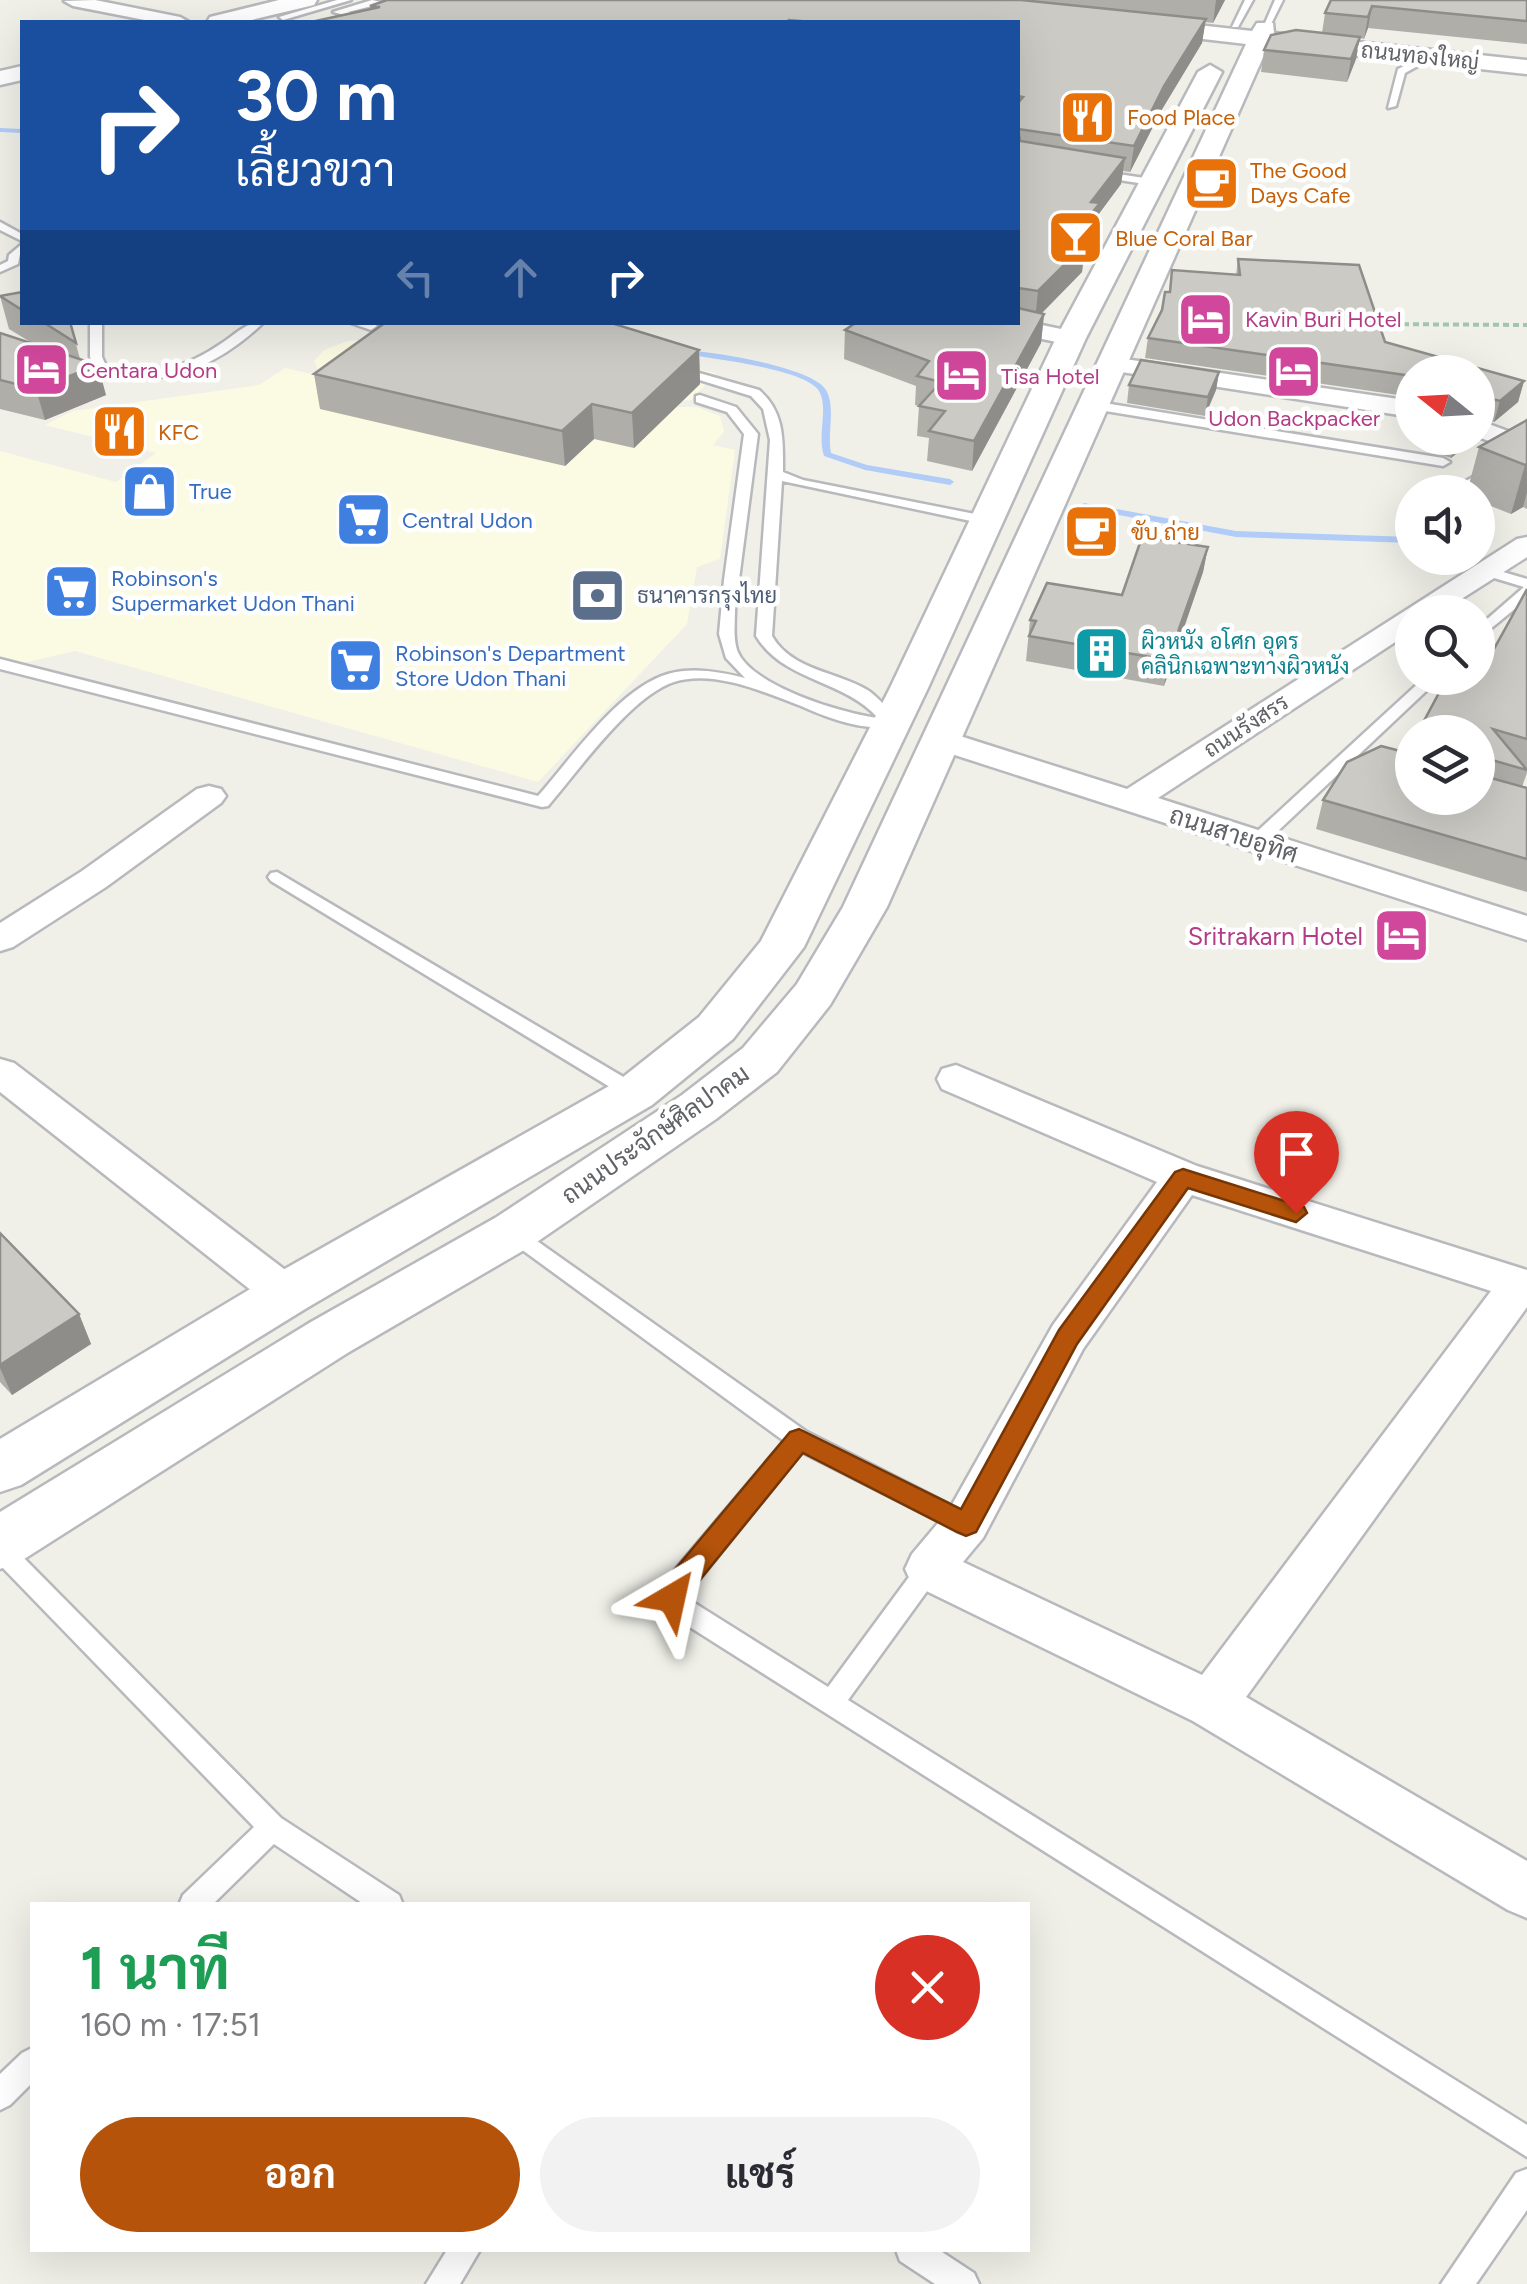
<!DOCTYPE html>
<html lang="th">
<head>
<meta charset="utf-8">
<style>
	body { margin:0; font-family:Figtree,Sarabun,sans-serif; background:#f2f2f3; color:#2b2b33; height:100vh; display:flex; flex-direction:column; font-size:38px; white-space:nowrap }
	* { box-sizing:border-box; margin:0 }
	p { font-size:32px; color:#7c7c81 }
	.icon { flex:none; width:55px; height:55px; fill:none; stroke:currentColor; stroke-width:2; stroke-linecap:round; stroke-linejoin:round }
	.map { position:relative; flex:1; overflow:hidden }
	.sheet { position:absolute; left:30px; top:1902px; width:1000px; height:350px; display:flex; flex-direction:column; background:#fff; border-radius:0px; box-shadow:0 10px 40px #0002 }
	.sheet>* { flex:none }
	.banner { position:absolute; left:20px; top:20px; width:1000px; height:305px; border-radius:0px; box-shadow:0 10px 40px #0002; background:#1a4fa0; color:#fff; overflow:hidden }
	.needle { width:65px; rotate:288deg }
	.fabs { position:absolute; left:1395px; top:355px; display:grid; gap:20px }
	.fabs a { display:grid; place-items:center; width:100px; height:100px; border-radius:50%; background:#fff; box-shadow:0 10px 40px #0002; font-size:50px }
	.pin { position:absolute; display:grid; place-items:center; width:85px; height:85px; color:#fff; margin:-102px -42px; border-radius:50% 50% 50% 0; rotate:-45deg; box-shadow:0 0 10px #0007 }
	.pin .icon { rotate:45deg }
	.me { position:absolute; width:110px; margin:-55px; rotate:36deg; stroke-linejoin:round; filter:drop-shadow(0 0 8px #0008) }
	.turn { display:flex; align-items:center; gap:35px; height:210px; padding:0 50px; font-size:45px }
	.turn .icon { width:130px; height:130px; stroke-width:2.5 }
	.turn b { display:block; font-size:70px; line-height:85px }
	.lanes { display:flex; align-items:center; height:95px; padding:0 50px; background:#0003; justify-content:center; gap:50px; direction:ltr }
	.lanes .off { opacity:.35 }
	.round { display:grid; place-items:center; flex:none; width:105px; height:105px; border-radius:52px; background:#f2f2f3 }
	.summary { display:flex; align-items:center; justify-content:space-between; height:170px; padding:0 50px }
	h1 { font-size:60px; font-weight:700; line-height:75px; color:#1e9e55 }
	.primary-button { display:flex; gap:20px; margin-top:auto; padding:20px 50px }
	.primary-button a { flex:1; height:115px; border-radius:60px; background:#b45309; color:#fff; font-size:40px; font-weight:700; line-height:115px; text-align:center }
	.primary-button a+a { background:#f2f2f3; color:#2b2b33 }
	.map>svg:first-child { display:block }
	.commercial { fill:#fbfae3 }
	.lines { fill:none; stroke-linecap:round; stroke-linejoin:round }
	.stream { fill:#b1cdf7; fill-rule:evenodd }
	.service-casing { stroke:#b8b9bd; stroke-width:5 }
	.minor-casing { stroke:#b8b9bd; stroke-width:5 }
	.tertiary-casing { stroke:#b8b9bd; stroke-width:5 }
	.path-far1 { stroke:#a1c5b2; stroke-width:4; stroke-dasharray:6 4; stroke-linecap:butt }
	.path { stroke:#a1c5b2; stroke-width:5; stroke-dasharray:9 4; stroke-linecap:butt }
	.service { fill:#fff; fill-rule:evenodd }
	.minor { fill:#fff; fill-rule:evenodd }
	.tertiary { fill:#fff; fill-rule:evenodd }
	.wall { fill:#afaea9 }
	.shaded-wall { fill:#8f8d8a }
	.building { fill:#cccac5; stroke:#8f8d8a; stroke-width:2.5 }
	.route { fill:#b45309; stroke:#753606; stroke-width:2.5 }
	.labels { text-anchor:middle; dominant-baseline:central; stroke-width:9; stroke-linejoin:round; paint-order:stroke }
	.far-street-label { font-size:22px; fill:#606267; stroke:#fff }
	.far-food-label { font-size:22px; fill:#c56008; stroke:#fff; text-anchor:start }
	.far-hotel-label { font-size:22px; fill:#b23c85; stroke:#fff; text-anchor:start }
	.far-shop-label { font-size:22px; fill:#366cbe; stroke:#fff; text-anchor:start }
	.far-service-label { font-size:22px; fill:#4e5e75; stroke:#fff; text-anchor:start }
	.far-culture-label { font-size:22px; fill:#0d838f; stroke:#fff; text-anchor:start }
	.street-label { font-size:25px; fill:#606267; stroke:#fff }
	.hotel-label { font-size:25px; fill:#b23c85; stroke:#fff; text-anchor:end }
</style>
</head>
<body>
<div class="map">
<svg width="1527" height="2284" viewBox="0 0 1527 2284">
	<rect width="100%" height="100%" fill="#f0f0e9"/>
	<path class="commercial" d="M402 322 480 323 716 373 691 400 681 401 677 407H697L720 416 724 432 713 445 735 450 720 559 697 567 687 624 538 782 75 651 23 663 0 657V451L116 482 156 453 45 425 73 411 259 385 285 368 321 376 314 361 324 350 348 341 372 339Z"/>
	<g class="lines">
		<g class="stream">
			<path d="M0 128 22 129V133L0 132Z"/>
			<path d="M683 350C710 351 813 367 826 390 836 407 827 433 831 453L867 465 950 479 954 482 950 485 865 470 824 456C817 435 828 411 820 393 810 369 712 359 686 354L682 352Z"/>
			<path d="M1084 503 1236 531 1412 537V543L1236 537 1081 508 1080 506Z"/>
			<path d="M1489 529 1493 532 1492 534 1478 537V531Z"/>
		</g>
		<defs>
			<g id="service">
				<path d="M337 0H351L283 20 279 17Z"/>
				<path d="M372 0 408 8 404 11 372 6 348 12 386 22H372L333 12Z"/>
				<path d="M1245 0H1253L1238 27H1232Z"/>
				<path d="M1275 0H1283L1268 30H1262Z"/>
				<path d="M1426 55 1434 57 1405 73 1396 106 1388 108 1398 69Z"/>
				<path d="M1098 171 1151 179 1156 182 1151 185 1094 176 1093 174Z"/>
				<path d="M0 222 22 234V241L0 230Z"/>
				<path d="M22 244 18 264 0 272V265L8 261 9 255Z"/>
				<path d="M90 322H102V357L107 368C149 379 186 368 222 343 236 334 246 322 264 322 216 368 162 390 98 373L90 357Z"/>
				<path d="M348 322H371L377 326 371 330Z"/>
				<path d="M671 365 759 390C785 412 783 441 783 472L803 480 985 516 992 520 985 524 782 481 772 636C792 671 837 671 869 691 880 699 888 710 898 720V726C865 732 830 719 801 706 765 692 712 669 674 682 631 696 578 771 548 806L542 807 0 669V659L538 796C571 759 619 688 668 674 693 667 720 672 745 678L726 658 719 634 724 580 744 434 727 412 696 402V396L700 395 736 407 758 434 735 610C735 623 733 637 737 650 750 686 844 714 878 718 843 679 784 682 756 636L770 440 763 409 751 396 671 371Z"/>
				<path d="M1092 401 1443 458 1450 462 1443 466 1087 408V402Z"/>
				<path d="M1527 447V456L1462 492H1446Z"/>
				<path d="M1486 567 1527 579V599L1478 639V627L1524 587 1481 574 1479 571Z"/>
				<path d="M1424 678H1440L1263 845H1251V837Z"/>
				<path d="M277 872 642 1088 645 1093 642 1098H628L271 881 268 877 271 873Z"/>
				<path d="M513 1224 807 1432 974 1517 978 1524 974 1531 966 1534 958 1531 802 1452 685 1597 828 1687 920 1562 929 1558 938 1562 941 1569 938 1576 848 1700 1527 2125V2157L666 1612 659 1593 662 1585 784 1441 506 1238 503 1232 506 1226Z"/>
				<path d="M0 1539 8 1542 281 1818 399 1895 403 1905H365L274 1844 212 1905H179L183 1895 254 1827 0 1565Z"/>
				<path d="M32 2048V2083L10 2105 0 2110V2074L22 2053Z"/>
				<path d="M1527 2169V2210L1476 2284H1441L1516 2173Z"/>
				<path d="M447 2250H480L460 2284H426Z"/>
				<path d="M896 2250H939L974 2273 979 2284H935L900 2261Z"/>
			</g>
			<g id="minor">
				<path d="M95 0 180 17 189 22H155L73 6 64 1Z"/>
				<path d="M1018 320 1080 333 1083 338 1071 345 984 327 980 322Z"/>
				<path d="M1111 357 1412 401V417L1102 369 1099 364 1102 359Z"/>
				<path d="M1478 420 1527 438V455L1478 437Z"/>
				<path d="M1527 537V557L1441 612H1412V631L1158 798 1527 916V940L930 747 925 740 930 733 941 730 1127 789 1517 539Z"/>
				<path d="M209 786 221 789 226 796 221 803 106 887 13 947 0 951V923L82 871 197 789Z"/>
				<path d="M0 1059 14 1063 301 1282 307 1294 301 1306 286 1311 271 1306 0 1092Z"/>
				<path d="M956 1065 1197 1166 1527 1270V1307L1246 1697 1527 1861V1918L1508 1910 1193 1721 912 1584 905 1569 912 1554 949 1510 1053 1325 1157 1182 942 1089 937 1079 942 1069ZM1192 1195 1491 1291 1202 1675 963 1562 983 1538 1083 1349Z"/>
			</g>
			<g id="tertiary">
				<path d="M279 0H317L314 5 243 22H207L210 17Z"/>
				<path d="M1134 18 1252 31 1257 23H1273L1274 33 1527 60V74L1268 46 887 907 830 1005 777 1072 716 1119 531 1246 349 1352 21 1561 0 1569V1512L311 1322 495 1218 682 1095 743 1048 797 984 843 907 1246 44 1126 30 1123 25 1126 20Z"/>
				<path d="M1210 65 1222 72 1086 338 928 688 804 947 733 1039 652 1105 305 1309 21 1485 0 1492V1439L267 1279 618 1081 699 1017 761 941 890 688 1056 338 1198 72Z"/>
				<path d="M22 66V80L0 85V71Z"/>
			</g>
		</defs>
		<use href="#service" class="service-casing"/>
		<use href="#minor" class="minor-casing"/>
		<use href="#tertiary" class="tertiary-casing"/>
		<path class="path-far1" d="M1373 324 1527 325"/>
		<path class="path" d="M691 602 705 603"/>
		<use href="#service" class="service"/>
		<use href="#minor" class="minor"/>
		<use href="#tertiary" class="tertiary"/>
	</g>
	<g class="wall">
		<path d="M387 0H1225L1213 23 1205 22 1202 43 1161 111 1130 172 1123 171 1121 184 1098 215 1097 230 1085 245 1082 272 1042 313 1044 314 1041 343 972 471 927 461 929 438 917 436 919 406 915 405 916 386 844 359 845 330 851 326 841 322H1018V22H311L370 10V6Z"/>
		<path d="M1331 0H1527V44L1368 28 1364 39 1360 38 1356 59 1347 82 1261 72 1264 50 1322 33 1325 13Z"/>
		<path d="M1238 259 1385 342 1524 381 1518 402 1494 422 1480 418 1478 427V372H1412V397L1145 358 1148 338 1169 292 1172 270 1236 275Z"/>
		<path d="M22 292V322H70L80 359 106 395 45 420 0 409V333L32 343 9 329 0 296Z"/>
		<path d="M699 350 700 384 634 448 594 439 565 466 320 409 314 374Z"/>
		<path d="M1219 372 1216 390 1205 416 1127 403 1129 385Z"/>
		<path d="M1527 420V509L1523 507 1511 514 1478 501V492H1467L1479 447Z"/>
		<path d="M1442 438H1475L1451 458 1439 454Z"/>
		<path d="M1208 547 1203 572 1164 686 1026 661 1030 620 1122 595Z"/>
		<path d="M1527 589V773L1522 787 1527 788V892L1316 829 1323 800 1410 753 1412 746V798L1456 685 1473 683Z"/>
		<path d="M0 1233 79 1314 91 1344 12 1395 0 1382Z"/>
	</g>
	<g class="shaded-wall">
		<path d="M1216 0H1225L1213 23Z"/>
		<path d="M1372 6 1368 28 1364 39 1368 17Z"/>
		<path d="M1206 19 1202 43 1161 111 1130 172 1134 146 1164 86Z"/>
		<path d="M1360 37 1356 59 1347 82 1351 59Z"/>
		<path d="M1125 158 1121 184 1098 215 1097 230 1085 245 1082 272 1035 320 1038 291 1091 202Z"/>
		<path d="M1044 314 1041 343 972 471 974 441Z"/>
		<path d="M699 350 700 384 634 448 632 413Z"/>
		<path d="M98 365 106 395 45 420 36 389Z"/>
		<path d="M1219 372 1216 390 1205 416 1208 397Z"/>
		<path d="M1524 381 1518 402 1494 422 1500 401Z"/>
		<path d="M592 404 594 439 565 466 562 431Z"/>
		<path d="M1456 438H1475L1451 458Z"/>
		<path d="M1527 464V492L1523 507 1511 514 1525 465Z"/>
		<path d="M1208 547 1203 572 1164 686 1168 660Z"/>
		<path d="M1488 759 1479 788 1478 790V767Z"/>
		<path d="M79 1314 91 1344 12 1395 0 1368V1365Z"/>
	</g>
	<g class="building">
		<path d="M387 0H1021L1206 19 1164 86 1134 146 1018 129 1020 141 1125 158 1091 202 1100 203 1069 241 1085 244 1038 291 1018 288V103L1023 97 1018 96V22H812L789 20 786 22H311L380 7 370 6Z"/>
		<path d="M1331 0H1527V21L1372 6 1368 17 1325 13Z"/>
		<path d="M1296 30 1360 37 1351 59 1264 50 1271 35Z"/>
		<path d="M1238 259 1359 265 1385 342 1524 381 1500 401 1481 396 1480 417 1478 419V372H1412V376L1148 338 1162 310 1165 292H1170L1172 270 1240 275Z"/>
		<path d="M22 292V310L0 296Z"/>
		<path d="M1018 308 1044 314 974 441 929 431 945 411 919 406 941 382 917 376 929 361 845 330 857 322H1018Z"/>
		<path d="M43 322H70L76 343Z"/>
		<path d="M386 322H608L699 350 632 413 592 404 562 431 314 374Z"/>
		<path d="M0 333 98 365 36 389 0 380Z"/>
		<path d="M1141 360 1219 372 1208 397 1129 385Z"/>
		<path d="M1527 420V464L1525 465 1479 447Z"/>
		<path d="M1142 537 1208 547 1168 660 1029 636 1036 621 1030 620 1047 583 1122 595Z"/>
		<path d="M1527 589V739L1493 729 1527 770 1488 759 1478 767V732H1418L1447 678H1449L1456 685 1473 683 1478 678Z"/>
		<path d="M1381 746 1412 754V798H1478V771L1480 775 1527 788V859L1323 800 1347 762Z"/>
		<path d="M0 1233 79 1314 0 1365Z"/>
	</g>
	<path class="route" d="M1183 1169 1304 1207 1307 1213 1296 1222 1188 1188 1077 1344 976 1532 966 1536 957 1532 803 1453 686 1597 682 1607 672 1611 662 1607 658 1593 662 1585 790 1432 799 1429 961 1509 1059 1330 1175 1172Z"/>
	<defs>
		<symbol id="restaurant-square" viewBox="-11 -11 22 22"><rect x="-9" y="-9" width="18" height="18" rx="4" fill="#e8710a" stroke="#fff"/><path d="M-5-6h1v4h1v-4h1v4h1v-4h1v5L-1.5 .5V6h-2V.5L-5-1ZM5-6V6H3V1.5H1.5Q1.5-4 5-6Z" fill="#fff"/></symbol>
		<symbol id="cafe-square" viewBox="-11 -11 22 22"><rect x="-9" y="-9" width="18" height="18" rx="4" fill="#e8710a" stroke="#fff"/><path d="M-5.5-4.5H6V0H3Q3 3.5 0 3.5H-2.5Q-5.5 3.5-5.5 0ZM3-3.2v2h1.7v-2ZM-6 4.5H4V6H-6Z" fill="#fff"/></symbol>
		<symbol id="bar-square" viewBox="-11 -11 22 22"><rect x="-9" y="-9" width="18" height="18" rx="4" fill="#e8710a" stroke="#fff"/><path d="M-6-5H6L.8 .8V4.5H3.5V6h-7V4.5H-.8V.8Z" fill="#fff"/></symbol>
		<symbol id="hotel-square" viewBox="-11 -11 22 22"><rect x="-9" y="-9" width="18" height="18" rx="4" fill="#d1479c" stroke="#fff"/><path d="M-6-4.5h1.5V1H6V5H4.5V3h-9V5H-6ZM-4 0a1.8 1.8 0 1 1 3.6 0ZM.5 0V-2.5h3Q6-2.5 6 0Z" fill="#fff"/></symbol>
		<symbol id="shop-square" viewBox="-11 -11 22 22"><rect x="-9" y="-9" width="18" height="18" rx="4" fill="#3f7fe0" stroke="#fff"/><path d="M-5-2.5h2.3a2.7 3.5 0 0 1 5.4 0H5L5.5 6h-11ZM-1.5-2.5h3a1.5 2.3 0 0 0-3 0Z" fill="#fff"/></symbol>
		<symbol id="supermarket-square" viewBox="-11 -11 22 22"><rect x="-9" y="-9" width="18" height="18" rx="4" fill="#3f7fe0" stroke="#fff"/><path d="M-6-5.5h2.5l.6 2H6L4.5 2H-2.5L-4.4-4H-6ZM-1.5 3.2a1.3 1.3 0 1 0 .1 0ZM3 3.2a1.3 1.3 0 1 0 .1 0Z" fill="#fff"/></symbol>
		<symbol id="bank-square" viewBox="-11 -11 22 22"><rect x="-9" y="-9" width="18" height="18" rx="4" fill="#5c6f8a" stroke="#fff"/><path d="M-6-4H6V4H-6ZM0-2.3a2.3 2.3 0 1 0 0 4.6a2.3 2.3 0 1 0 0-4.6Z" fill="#fff"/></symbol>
		<symbol id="building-square" viewBox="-11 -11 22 22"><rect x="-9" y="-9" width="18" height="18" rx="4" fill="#0f9aa8" stroke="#fff"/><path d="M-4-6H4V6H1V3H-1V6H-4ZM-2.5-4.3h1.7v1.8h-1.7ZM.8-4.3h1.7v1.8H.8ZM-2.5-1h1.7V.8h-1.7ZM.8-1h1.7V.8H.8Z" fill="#fff"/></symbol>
	</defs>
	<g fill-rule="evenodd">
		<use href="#restaurant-square" x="1056" y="86" width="63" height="63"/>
		<use href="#cafe-square" x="1180" y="152" width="63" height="63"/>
		<use href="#bar-square" x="1044" y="206" width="63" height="63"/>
		<use href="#hotel-square" x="1174" y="288" width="63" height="63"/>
		<use href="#hotel-square" x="10" y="338" width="63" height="63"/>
		<use href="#hotel-square" x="1262" y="340" width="63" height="63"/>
		<use href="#hotel-square" x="930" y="344" width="63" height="63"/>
		<use href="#restaurant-square" x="88" y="400" width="63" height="63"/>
		<use href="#shop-square" x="118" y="460" width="63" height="63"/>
		<use href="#supermarket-square" x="332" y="488" width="63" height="63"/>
		<use href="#cafe-square" x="1060" y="500" width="63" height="63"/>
		<use href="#supermarket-square" x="40" y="560" width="63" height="63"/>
		<use href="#bank-square" x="566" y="564" width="63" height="63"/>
		<use href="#building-square" x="1070" y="622" width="63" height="63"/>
		<use href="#supermarket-square" x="324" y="634" width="63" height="63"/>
		<use href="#hotel-square" x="1370" y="904" width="63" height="63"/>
	</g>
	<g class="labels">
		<g class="far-street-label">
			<text transform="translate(1420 56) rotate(6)">ถนนทองใหญ่</text>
			<text transform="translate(1246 726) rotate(-33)">ถนนรังสรร</text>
		</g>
		<g class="far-food-label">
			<text x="1127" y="117">Food Place</text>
			<text x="1250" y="170">The Good<tspan x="1250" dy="25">Days Cafe</tspan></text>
			<text x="1115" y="238">Blue Coral Bar</text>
			<text x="158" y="432">KFC</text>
			<text x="1131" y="532">ขับ ถ่าย</text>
		</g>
		<g class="far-hotel-label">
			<text x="1245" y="319">Kavin Buri Hotel</text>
			<text x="80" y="370">Centara Udon</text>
			<text x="1001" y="376">Tisa Hotel</text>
			<text x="1294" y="418" text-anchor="middle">Udon Backpacker</text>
		</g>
		<g class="far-shop-label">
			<text x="189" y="491">True</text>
			<text x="402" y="520">Central Udon</text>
			<text x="111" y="578">Robinson's<tspan x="111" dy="25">Supermarket Udon Thani</tspan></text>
			<text x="395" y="653">Robinson's Department<tspan x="395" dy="25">Store Udon Thani</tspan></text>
		</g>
		<g class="far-service-label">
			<text x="637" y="595">ธนาคารกรุงไทย</text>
		</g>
		<g class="far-culture-label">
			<text x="1141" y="641">ผิวหนัง อโศก อุดร<tspan x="1141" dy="25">คลินิกเฉพาะทางผิวหนัง</tspan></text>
		</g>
		<g class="street-label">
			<text transform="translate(1234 834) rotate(18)">ถนนสายอุทิศ</text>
			<text transform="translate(655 1134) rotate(-35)">ถนนประจักษ์ศิลปาคม</text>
		</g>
		<g class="hotel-label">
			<text x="1363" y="936">Sritrakarn Hotel</text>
		</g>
	</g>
</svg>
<div class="fabs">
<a><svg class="needle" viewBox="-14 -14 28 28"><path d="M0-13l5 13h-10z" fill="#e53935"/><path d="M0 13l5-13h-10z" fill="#7c7c81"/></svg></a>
<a><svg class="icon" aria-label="sound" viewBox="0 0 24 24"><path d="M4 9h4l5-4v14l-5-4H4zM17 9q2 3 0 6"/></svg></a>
<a><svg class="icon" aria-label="search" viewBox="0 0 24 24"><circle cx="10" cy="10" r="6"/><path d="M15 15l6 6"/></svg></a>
<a><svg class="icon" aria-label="layers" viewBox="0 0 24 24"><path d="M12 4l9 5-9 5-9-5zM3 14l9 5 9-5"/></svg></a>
</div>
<div class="pin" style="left:1296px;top:1213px;background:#d93025"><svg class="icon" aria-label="arrive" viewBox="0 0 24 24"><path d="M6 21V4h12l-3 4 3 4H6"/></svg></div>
<svg class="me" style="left:672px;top:1598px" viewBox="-20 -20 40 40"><path d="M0-17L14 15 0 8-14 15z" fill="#b45309" stroke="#fff" stroke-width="4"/></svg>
<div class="banner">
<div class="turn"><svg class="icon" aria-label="right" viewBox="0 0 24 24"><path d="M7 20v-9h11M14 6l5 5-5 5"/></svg><div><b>30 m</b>เลี้ยวขวา</div></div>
<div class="lanes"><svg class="icon off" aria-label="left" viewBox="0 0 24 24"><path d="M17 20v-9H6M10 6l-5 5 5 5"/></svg><svg class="icon off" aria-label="ahead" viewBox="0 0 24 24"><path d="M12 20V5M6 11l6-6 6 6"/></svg><svg class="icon" aria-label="right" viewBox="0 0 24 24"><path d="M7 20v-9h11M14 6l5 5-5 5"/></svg></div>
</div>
<section class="sheet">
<div class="summary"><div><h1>1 นาที</h1><p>160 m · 17:51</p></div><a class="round" style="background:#d93025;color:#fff"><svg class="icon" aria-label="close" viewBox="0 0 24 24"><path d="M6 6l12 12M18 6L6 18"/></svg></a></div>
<div class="primary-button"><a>ออก</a><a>แชร์</a></div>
</section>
</div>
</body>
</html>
